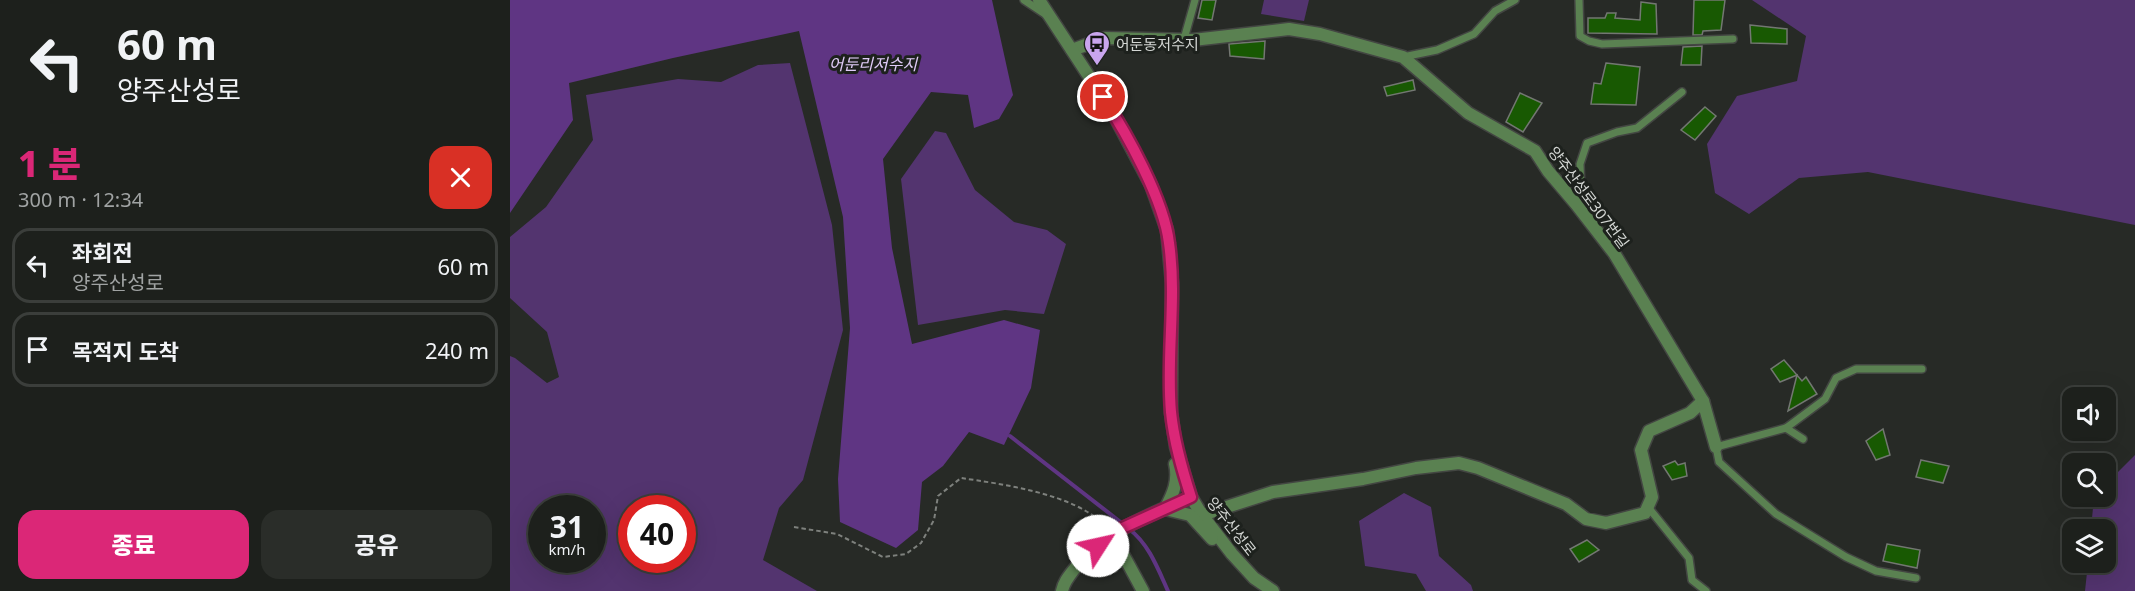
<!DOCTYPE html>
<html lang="ko">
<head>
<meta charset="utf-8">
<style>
	body { margin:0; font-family:"Noto Sans","Noto Sans KR",sans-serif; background:#2a2d29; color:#f1f3f6; height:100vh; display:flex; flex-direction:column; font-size:22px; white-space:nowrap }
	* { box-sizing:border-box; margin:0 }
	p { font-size:20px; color:#a0a3a3 }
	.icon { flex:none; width:33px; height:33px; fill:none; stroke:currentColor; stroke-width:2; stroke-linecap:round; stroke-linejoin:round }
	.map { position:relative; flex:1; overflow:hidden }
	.details { display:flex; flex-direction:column; background:#1d201c; width:510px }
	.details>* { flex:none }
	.top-card { background:#1d201c; color:#f1f3f6; overflow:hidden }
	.tools { position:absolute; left:1552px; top:387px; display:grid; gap:12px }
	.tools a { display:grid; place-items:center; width:54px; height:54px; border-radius:12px; background:#1d201c; box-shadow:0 6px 24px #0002,0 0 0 2px #3b3e3b; font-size:30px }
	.speed { position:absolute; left:18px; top:495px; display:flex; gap:12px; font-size:30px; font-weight:700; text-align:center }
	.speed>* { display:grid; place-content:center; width:78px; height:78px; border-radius:50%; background:#1d201c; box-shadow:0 6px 24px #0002,0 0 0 2px #3b3e3b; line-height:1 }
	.speed small { font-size:15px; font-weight:400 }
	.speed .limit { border:9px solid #d22; background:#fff; color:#111 }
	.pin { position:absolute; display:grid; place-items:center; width:51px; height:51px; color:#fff; margin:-26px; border:3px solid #fff; border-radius:50%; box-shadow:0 2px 6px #0007 }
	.me { position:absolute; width:66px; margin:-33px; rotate:55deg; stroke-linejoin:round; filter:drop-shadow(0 0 4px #0008) }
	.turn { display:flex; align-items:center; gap:21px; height:126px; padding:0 18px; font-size:27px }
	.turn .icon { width:78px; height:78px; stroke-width:2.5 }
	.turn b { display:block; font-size:42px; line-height:51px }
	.round { display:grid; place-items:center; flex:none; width:63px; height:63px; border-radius:18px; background:#2a2d29 }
	.head { display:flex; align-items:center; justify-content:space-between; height:102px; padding:0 18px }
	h1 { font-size:36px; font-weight:800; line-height:45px; color:#db2777 }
	.cta { display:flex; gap:12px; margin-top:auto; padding:12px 18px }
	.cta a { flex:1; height:69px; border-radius:18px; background:#db2777; color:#fff; font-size:24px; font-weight:800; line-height:69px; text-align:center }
	.cta a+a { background:#2a2d29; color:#f1f3f6 }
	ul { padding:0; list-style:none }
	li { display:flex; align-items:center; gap:18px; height:75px; margin:0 12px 9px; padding:0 6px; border:3px solid #3b3e3b; border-radius:18px }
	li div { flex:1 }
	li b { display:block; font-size:22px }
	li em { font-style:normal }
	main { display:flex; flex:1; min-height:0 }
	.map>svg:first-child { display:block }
	.green { fill:#53346f; fill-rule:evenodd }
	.water { fill:#5f3583 }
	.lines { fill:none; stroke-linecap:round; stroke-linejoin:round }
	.stream { stroke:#5f3583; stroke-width:4 }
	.building { fill:#185902; stroke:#737772; stroke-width:1.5 }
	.service-casing { stroke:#434642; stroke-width:10 }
	.minor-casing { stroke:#434642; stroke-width:15 }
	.tertiary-casing { stroke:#434642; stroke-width:15 }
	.path { stroke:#7e817d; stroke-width:2; stroke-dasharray:4.5 3; stroke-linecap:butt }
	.service { stroke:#5a8151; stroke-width:7 }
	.minor { stroke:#5a8151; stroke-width:12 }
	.tertiary { stroke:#5a8151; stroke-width:12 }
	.route-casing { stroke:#8e194d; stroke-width:15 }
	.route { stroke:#db2777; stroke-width:10 }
	.labels { text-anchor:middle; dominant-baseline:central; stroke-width:6; stroke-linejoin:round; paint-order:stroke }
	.poi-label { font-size:15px; fill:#d4d7d4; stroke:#1d211d; text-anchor:start }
	.street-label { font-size:15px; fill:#d4d7d4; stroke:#1d211d }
	.water-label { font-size:16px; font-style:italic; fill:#e0ccf8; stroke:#1d211d }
</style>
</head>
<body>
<main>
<section class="details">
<div class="top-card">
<div class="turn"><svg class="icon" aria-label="left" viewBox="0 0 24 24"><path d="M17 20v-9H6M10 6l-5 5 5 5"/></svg><div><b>60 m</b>양주산성로</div></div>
</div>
<div class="head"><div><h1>1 분</h1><p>300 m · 12:34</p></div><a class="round" style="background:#d93025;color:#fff"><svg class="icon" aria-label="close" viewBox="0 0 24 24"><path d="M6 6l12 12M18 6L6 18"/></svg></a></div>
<ul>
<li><svg class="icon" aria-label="left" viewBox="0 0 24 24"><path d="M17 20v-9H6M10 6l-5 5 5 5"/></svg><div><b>좌회전</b><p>양주산성로</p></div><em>60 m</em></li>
<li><svg class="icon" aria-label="arrive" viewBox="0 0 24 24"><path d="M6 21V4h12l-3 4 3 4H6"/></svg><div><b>목적지 도착</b></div><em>240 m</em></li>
</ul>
<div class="cta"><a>종료</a><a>공유</a></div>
</section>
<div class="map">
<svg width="1625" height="591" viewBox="0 0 1625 591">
	<rect width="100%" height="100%" fill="#272a26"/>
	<g class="green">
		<path d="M754 0H799L794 21 751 14Z"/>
		<path d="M1242 0H1625V225L1358 172 1289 178 1239 214 1205 193 1197 144 1227 96 1287 81 1296 36Z"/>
		<path d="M280 63 322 225 333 330 293 480 269 508 253 560 307 591H0V356L5 358 37 383 49 377 37 332 0 298V237L36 207 83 140 76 95 168 79 211 82 248 65ZM82 508V560H32V508ZM122 508H172V560H122Z"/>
		<path d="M425 131 436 133 465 190 504 222 537 230 556 244 534 314 495 310 408 325 391 179Z"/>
		<path d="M1625 455V591H1575L1578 563 1596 562V530L1581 529 1584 497 1596 496V484Z"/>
		<path d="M894 493 921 507 929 556 961 585 963 591H916L906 574 855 566 849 521Z"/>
	</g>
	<path class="water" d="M0 0H482L503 95 489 119 464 128 458 95 421 92 373 159 382 248 402 344 494 320 530 330 521 388 494 445 459 432 433 466 412 482 408 530 386 548 330 522 328 479 340 328 333 217 289 31 163 58 59 83 63 120 0 213Z"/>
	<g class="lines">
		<g class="stream">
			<path d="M500 436 613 524"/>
			<path d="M619 529C639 544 648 569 658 591"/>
		</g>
	</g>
	<g class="building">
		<path d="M692 0H706L702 20 688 18Z"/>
		<path d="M1184 0H1215L1211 30 1193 31 1192 35H1183Z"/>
		<path d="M1131 2 1146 4 1147 34 1078 33V18H1095L1097 13H1106L1105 18 1130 20Z"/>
		<path d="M1240 25 1277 29V44L1241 43Z"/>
		<path d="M755 41 754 59 720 56 719 44Z"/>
		<path d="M1192 46 1191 65H1171L1173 47Z"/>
		<path d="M1096 63 1130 67 1126 105 1081 104 1084 83 1091 84Z"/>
		<path d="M903 80 905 90 877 96 874 87Z"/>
		<path d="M1010 93 1032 103 1013 132 996 122Z"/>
		<path d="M1195 107 1206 116 1185 140 1171 130Z"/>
		<path d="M1274 360 1292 381 1296 377 1307 394 1278 411 1287 375 1270 382 1261 369Z"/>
		<path d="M1373 429 1380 455 1366 460 1356 441Z"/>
		<path d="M1411 460 1439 466 1433 483 1406 477Z"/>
		<path d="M1165 461 1168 465 1175 463 1177 476 1162 480 1153 466Z"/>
		<path d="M1077 540 1089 550 1069 562 1060 549Z"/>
		<path d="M1377 544 1410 550 1407 568 1373 561Z"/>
	</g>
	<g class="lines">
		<defs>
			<g id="service">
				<path d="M514 0 535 14"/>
				<path d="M1069 0 1070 36 1079 41 1092 44 1223 39"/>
				<path d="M674 39 685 0"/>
				<path d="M893 57 927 50 964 34 985 11 1005 0"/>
				<path d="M1066 204 1071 191 1070 164 1077 143 1107 132 1127 128 1172 92"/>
				<path d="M1276 428 1293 439"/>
				<path d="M1138 507 1179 558 1182 580 1196 591"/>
				<path d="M1406 578 1366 571 1336 557 1266 514 1209 462 1206 447 1276 428 1315 399 1326 378 1346 369H1412"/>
			</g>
			<g id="minor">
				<path d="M562 50 595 38 683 40 779 29 810 34 893 57 958 113 1025 151 1038 171 1066 204 1104 253 1193 401 1180 413 1139 431 1131 450 1142 497 1135 513 1096 523 1076 519 1056 504 968 468 949 463 906 468 853 479 763 492 692 515"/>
				<path d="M1193 401 1206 447"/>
				<path d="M602 534 633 591"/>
			</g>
			<g id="tertiary">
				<path d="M529 0 603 113 641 185 657 230 662 283 661 413 666 447 681 497 692 515 722 554 744 578 763 591"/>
				<path d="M665 464C669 481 663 494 655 509L680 515 702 539"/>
				<path d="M552 591C554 581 560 575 566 567 595 531 640 515 681 497"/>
			</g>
		</defs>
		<use href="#service" class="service-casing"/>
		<use href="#minor" class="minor-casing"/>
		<use href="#tertiary" class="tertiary-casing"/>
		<path class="path" d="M284 527 327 534 373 557 396 554 411 543 424 520 428 496 451 478C492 484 565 494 594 525"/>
		<use href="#service" class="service"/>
		<use href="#minor" class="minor"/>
		<use href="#tertiary" class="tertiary"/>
	</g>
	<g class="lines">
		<defs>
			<path id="route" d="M588 546 608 530 681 497C672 469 664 442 661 412 656 356 667 299 659 243 654 200 617 134 593 97"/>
		</defs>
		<use href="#route" class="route-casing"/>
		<use href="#route" class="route"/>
	</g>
	<defs>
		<symbol id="bus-pin" viewBox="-11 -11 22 30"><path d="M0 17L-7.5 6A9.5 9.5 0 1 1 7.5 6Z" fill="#c9a5ee" stroke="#1d211d"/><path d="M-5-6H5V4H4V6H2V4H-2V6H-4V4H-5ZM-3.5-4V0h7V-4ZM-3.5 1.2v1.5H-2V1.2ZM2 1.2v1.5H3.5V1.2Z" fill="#111"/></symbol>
	</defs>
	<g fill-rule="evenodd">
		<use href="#bus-pin" x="572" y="29" width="30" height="40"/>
	</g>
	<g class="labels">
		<g class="poi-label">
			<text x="606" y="44">어둔동저수지</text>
		</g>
		<g class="street-label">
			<text transform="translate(1079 197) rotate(53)">양주산성로307번길</text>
			<text transform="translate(722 526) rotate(52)">양주산성로</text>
		</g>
		<g class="water-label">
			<text x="363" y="64">어둔리저수지</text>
		</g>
	</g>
</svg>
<div class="tools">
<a><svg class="icon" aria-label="sound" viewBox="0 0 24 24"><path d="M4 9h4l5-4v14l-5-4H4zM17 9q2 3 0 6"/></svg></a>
<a><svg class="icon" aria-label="search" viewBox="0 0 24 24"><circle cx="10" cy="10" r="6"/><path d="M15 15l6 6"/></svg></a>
<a><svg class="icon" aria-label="layers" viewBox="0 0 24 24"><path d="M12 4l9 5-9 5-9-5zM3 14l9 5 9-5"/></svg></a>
</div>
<div class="speed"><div>31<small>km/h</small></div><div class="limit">40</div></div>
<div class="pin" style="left:593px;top:97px;background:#d93025"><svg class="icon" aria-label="arrive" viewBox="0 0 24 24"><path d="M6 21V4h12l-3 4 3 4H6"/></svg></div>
<svg class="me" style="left:588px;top:546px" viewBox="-20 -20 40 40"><circle r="19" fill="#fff"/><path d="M0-13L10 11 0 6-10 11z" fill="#db2777"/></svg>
</div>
</main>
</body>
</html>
